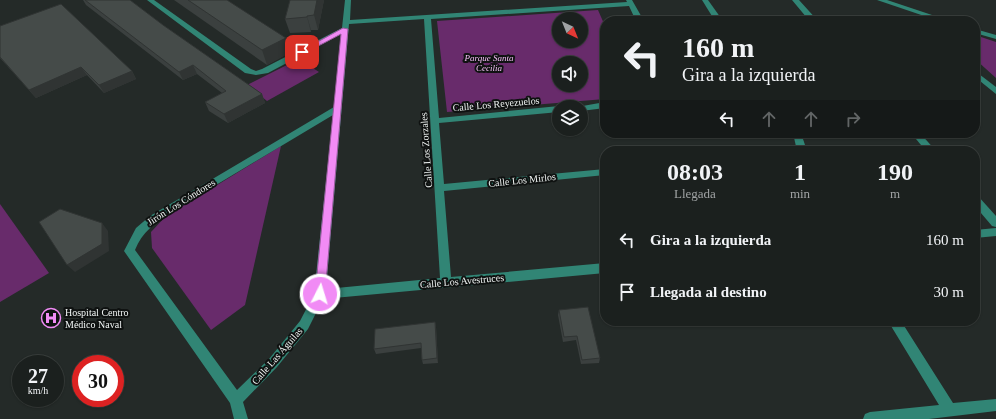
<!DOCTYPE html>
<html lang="es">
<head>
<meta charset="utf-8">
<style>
	body { margin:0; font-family:"Times New Roman",serif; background:#242827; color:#f1f3f6; height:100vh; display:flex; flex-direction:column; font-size:15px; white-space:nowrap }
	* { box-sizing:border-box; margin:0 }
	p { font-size:13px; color:#a0a3a4 }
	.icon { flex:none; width:22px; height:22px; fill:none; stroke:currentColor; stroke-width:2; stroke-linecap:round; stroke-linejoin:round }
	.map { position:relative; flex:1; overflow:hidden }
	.sheet { position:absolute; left:600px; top:146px; width:380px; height:180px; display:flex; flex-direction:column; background:#1b201e; border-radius:16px; box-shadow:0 1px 3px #0004,0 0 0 1px #393e3c }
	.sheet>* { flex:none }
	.guide { position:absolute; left:600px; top:16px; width:380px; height:122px; border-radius:16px; box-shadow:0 1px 3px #0004,0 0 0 1px #393e3c; background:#1b201e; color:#f1f3f6; overflow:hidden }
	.needle { width:26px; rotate:137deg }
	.fabs { position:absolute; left:552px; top:12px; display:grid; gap:8px }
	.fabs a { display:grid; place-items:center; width:36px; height:36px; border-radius:50%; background:#1b201e; box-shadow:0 1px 3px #0004,0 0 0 1px #393e3c; font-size:20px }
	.speed { position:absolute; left:12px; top:355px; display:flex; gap:8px; font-size:20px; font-weight:700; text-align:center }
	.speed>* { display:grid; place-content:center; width:52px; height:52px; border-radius:50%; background:#1b201e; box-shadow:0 1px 3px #0004,0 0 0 1px #393e3c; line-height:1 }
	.speed small { font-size:10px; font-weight:400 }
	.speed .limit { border:6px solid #d22; background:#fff; color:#111 }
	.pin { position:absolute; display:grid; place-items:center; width:34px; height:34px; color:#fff; margin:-17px; border-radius:8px; box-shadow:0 2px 6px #0006 }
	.me { position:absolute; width:44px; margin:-22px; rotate:5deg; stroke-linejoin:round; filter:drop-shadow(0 0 3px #0008) }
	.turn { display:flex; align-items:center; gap:14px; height:84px; padding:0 16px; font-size:18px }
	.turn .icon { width:52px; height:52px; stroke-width:2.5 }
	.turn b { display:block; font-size:28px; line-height:34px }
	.lanes { display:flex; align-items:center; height:38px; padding:0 16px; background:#0003; justify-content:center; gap:20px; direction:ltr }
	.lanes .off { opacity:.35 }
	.eta { display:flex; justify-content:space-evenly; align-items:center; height:68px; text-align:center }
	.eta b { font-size:24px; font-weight:700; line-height:28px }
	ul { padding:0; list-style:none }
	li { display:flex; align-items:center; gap:12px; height:52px; padding:0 16px }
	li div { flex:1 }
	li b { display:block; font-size:15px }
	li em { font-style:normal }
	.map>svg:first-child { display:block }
	.green { fill:#682b6b; fill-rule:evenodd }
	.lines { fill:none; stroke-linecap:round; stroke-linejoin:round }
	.minor { fill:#318575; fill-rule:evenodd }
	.wall { fill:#3b403f }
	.shaded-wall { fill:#303433 }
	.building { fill:#454b49; stroke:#303433 }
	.route { fill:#f18bf5; stroke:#9d5a9f }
	.labels { text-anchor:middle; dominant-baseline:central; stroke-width:4; stroke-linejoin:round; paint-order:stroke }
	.far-park-label { font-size:9px; font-style:italic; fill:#f6bff7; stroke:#0f1211 }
	.street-label { font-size:10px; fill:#f2f6f5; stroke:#0f1211 }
	.poi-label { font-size:10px; fill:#f2f6f5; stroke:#0f1211; text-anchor:start }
</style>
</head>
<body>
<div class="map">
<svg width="996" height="419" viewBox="0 0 996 419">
	<rect width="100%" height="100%" fill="#242a28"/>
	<g class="green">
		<path d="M598 10 605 26V99L447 112 437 21ZM559 19H581V41H559ZM559 63H581V85H559Z"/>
		<path d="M975 35 996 42V78L975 59Z"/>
		<path d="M299 59 319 72 267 101 247 85Z"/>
		<path d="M281 146 245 305 211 330 152 248 151 232 165 217Z"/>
		<path d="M0 204 49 273 0 302Z"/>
	</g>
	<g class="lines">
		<g class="minor">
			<path d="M147 0H154L251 69 256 71 262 69 342 28 345 0H351L350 20 627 2 626 0H632L644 21H636L629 6 431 19 439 118 559 106 562 107H559V112L439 123 444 184 605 169V175L444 191 451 277 605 263V273L323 299 308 329 277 367 243 402 248 419H234L230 403 124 251 136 228 150 216 334 107 341 34 268 73 256 75 245 73ZM424 19 440 278 326 289 349 24ZM333 115 314 294 300 321 269 359 237 390 135 250C142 232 155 223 171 212Z"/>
			<path d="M702 0H708L723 21H715Z"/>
			<path d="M792 0H799L818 21H791L795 19 807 18Z"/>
			<path d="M877 0H887L950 21H939Z"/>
			<path d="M975 29 996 35V39L975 33Z"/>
			<path d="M975 71 996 87V94L975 77Z"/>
			<path d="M605 102V108L581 111V107H577Z"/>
			<path d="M793 133H801L807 151H797Z"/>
			<path d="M911 133H920L936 151H926Z"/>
			<path d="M975 195 978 196 996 216V227L992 226 975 206Z"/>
			<path d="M996 228V236L975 238V230Z"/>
			<path d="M888 321H901L953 403 996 399V411L929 419H863L865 414 870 412 939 405Z"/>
		</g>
	</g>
	<g class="wall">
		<path d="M83 0H130L163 25 262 94 265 103 228 123 209 111 205 102 222 93 197 74 183 80 86 5Z"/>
		<path d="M174 0H227L291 52 267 65Z"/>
		<path d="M324 0 318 30H311V32L290 33 285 19Z"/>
		<path d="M0 26 132 71 136 79 104 93 87 75 36 98 0 58Z"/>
		<path d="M559 310 600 358 599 363 581 364 576 340 563 342 558 315Z"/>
		<path d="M435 322 436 327 438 363 423 364 422 360 421 348 376 354 374 349Z"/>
	</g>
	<g class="shaded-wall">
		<path d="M317 0H324L318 30 314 15Z"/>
		<path d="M307 16 311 30V32L307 17Z"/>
		<path d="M286 38 291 52 267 65 262 50Z"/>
		<path d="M193 65 197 74 183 80 179 72Z"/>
		<path d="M81 67 87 75 36 98 29 90Z"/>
		<path d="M132 71 136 79 104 93 99 85Z"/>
		<path d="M262 94 265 103 228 123 224 114Z"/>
		<path d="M102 223 108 231 109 251 75 272 67 265Z"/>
		<path d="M435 322 436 327 438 363 437 358Z"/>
	</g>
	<g class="building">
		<path d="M85 0H130L163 25 262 94 224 114 205 102 226 91 193 65 179 72Z"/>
		<path d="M188 0H227L286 38 262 50Z"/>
		<path d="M290 0H317L314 15 307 16V17L285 19Z"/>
		<path d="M61 4 132 71 99 85 81 67 29 90 0 57V26Z"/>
		<path d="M60 209 102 223V244L67 265 39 222Z"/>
		<path d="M588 307 600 358 582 360 577 336 564 337 559 310Z"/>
		<path d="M435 322 437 358 422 360 421 343 374 349 375 329Z"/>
	</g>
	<path class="route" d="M343 28 348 29 325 294 324 298 320 299 316 298 315 294 341 34 305 53 299 52Z"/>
	<defs>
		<symbol id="hospital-ring" viewBox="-11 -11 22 22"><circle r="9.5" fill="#0f1211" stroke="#f18bf5" stroke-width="1.5"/><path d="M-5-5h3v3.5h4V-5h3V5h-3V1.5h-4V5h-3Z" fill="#f18bf5"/></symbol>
	</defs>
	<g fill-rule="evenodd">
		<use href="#hospital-ring" x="40" y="307" width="22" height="22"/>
	</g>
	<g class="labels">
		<g class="far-park-label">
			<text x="489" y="58">Parque Santa<tspan x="489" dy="10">Cecilia</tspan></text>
		</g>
		<g class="street-label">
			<text transform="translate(496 104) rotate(-5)">Calle Los Reyezuelos</text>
			<text transform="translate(426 150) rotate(-94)">Calle Los Zorzales</text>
			<text transform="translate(522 180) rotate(-6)">Calle Los Mirlos</text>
			<text transform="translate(181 202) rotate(-32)">Jirón Los Cóndores</text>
			<text transform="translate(462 281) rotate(-5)">Calle Los Avestruces</text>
			<text transform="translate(277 356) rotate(-49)">Calle Las Águilas</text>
		</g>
		<g class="poi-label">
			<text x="65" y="312">Hospital Centro<tspan x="65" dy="12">Médico Naval</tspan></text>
		</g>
	</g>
</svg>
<div class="fabs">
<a><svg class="needle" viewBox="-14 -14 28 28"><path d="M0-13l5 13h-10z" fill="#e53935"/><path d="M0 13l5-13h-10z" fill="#a0a3a4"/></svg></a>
<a><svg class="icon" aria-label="sound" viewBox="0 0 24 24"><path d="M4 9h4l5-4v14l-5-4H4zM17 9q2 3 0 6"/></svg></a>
<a><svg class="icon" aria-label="layers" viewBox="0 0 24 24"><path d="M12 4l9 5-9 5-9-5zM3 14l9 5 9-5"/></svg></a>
</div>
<div class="speed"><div>27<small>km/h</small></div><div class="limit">30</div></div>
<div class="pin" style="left:302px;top:52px;background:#d93025"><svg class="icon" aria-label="arrive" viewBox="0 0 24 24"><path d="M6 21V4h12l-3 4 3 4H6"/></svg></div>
<svg class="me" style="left:320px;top:294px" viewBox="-20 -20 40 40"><circle r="17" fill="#f18bf5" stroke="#fff" stroke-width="3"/><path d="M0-11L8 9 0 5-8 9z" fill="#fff"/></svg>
<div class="guide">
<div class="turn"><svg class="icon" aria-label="left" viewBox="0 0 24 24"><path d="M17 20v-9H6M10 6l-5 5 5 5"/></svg><div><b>160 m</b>Gira a la izquierda</div></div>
<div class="lanes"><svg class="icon" aria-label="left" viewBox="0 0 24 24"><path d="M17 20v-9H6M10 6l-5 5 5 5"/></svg><svg class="icon off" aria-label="ahead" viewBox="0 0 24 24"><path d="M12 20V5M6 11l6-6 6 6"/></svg><svg class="icon off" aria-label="ahead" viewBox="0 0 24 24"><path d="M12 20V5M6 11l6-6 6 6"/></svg><svg class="icon off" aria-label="right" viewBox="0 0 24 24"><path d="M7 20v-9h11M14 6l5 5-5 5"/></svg></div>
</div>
<section class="sheet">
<div class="eta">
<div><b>08:03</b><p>Llegada</p></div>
<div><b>1</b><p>min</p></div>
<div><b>190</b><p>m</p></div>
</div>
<ul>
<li><svg class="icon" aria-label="left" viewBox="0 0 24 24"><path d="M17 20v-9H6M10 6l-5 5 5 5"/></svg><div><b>Gira a la izquierda</b></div><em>160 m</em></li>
<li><svg class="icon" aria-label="arrive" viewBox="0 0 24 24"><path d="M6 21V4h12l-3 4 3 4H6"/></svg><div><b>Llegada al destino</b></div><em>30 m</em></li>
</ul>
</section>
</div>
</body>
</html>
